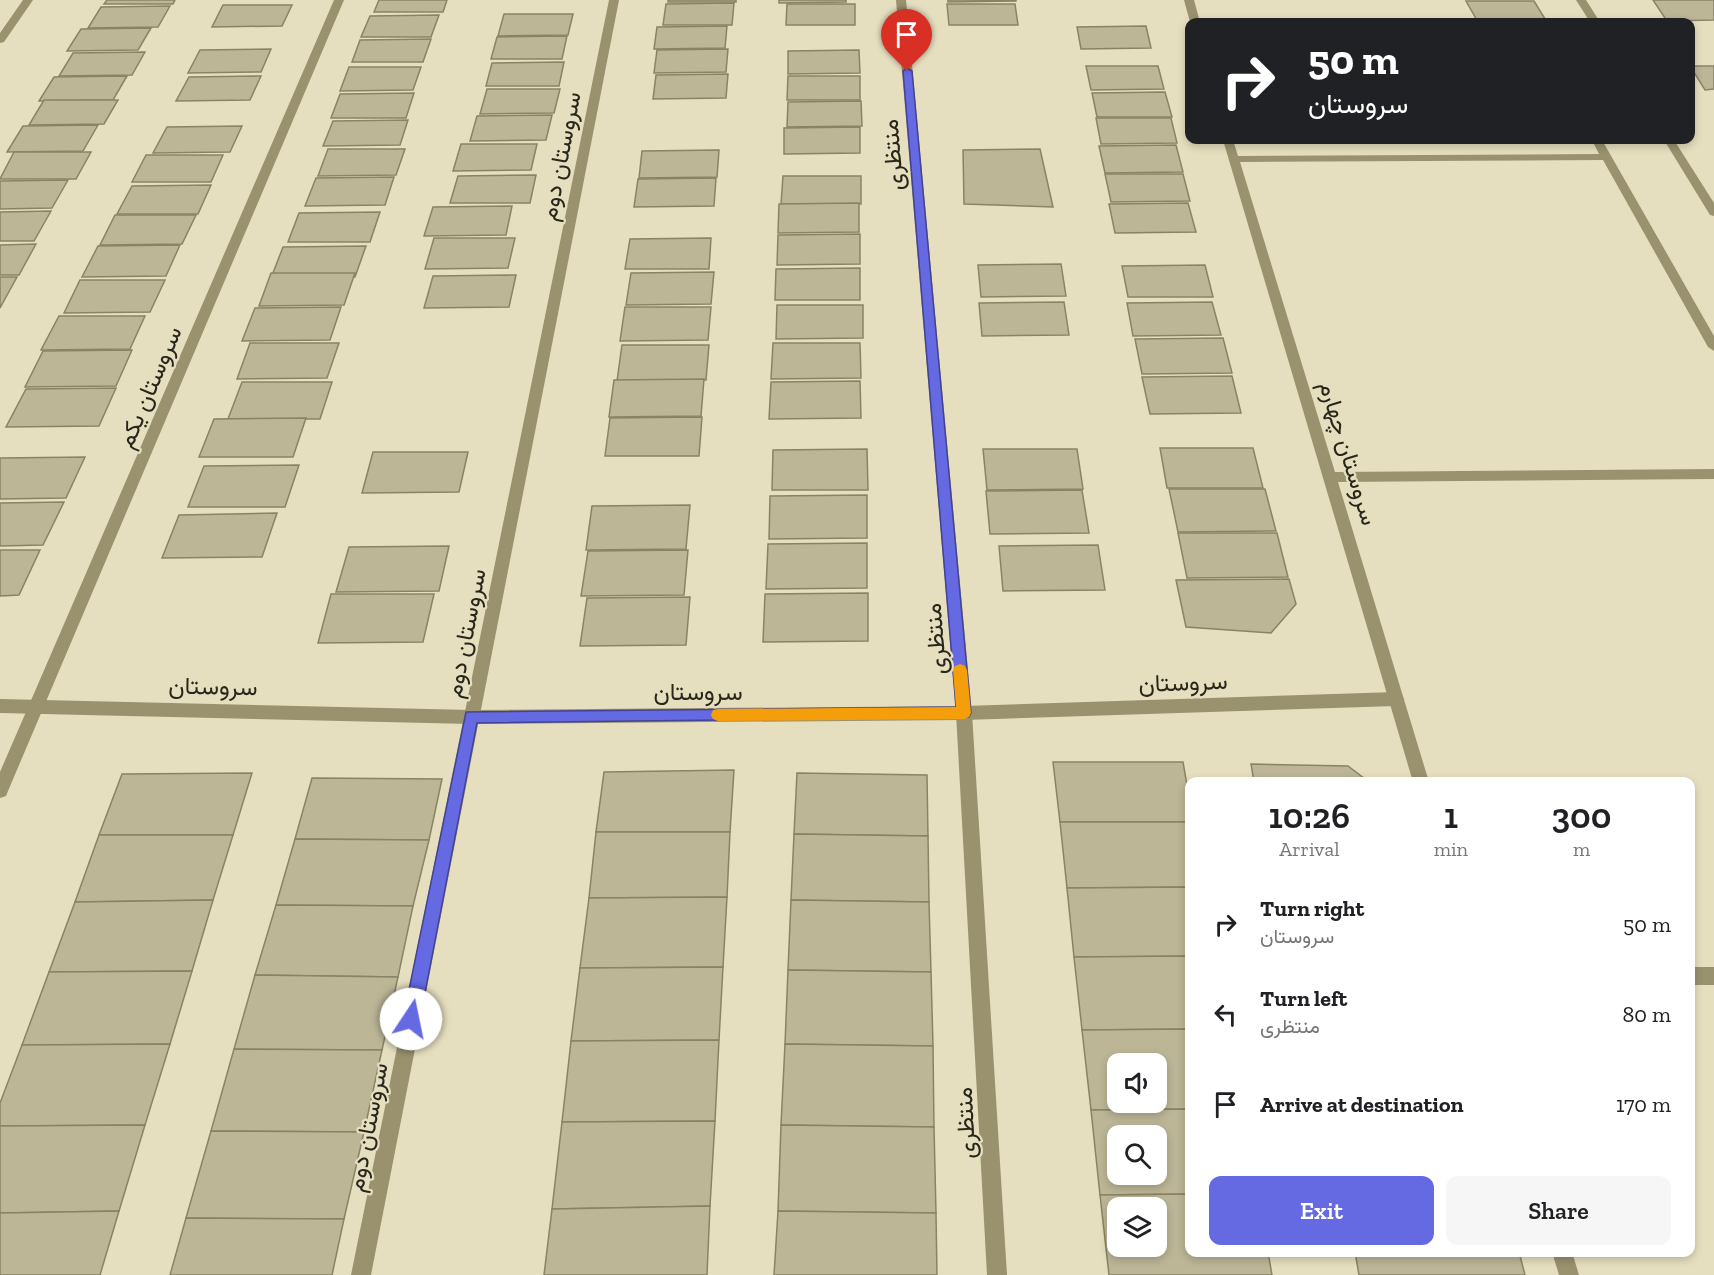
<!DOCTYPE html>
<html lang="en">
<head>
<meta charset="utf-8">
<style>
	body { margin:0; font-family:"Zilla Slab",Vazirmatn,serif; background:#f6f6f6; color:#202124; height:100vh; display:flex; flex-direction:column; font-size:22px; white-space:nowrap }
	* { box-sizing:border-box; margin:0 }
	p { font-size:20px; color:#757577 }
	.icon { flex:none; width:33px; height:33px; fill:none; stroke:currentColor; stroke-width:2; stroke-linecap:round; stroke-linejoin:round }
	.map { position:relative; flex:1; overflow:hidden }
	.drawer { position:absolute; left:1185px; top:777px; width:510px; height:480px; display:flex; flex-direction:column; background:#fff; border-radius:12px; box-shadow:0 3px 9px #0003 }
	.drawer>* { flex:none }
	.banner { position:absolute; left:1185px; top:18px; width:510px; height:126px; border-radius:12px; box-shadow:0 3px 9px #0003; background:#202124; color:#fff; overflow:hidden }
	.tools { position:absolute; left:1107px; top:1053px; display:grid; gap:12px }
	.tools a { display:grid; place-items:center; width:60px; height:60px; border-radius:12px; background:#fff; box-shadow:0 3px 9px #0003; font-size:30px }
	.pin { position:absolute; display:grid; place-items:center; width:51px; height:51px; color:#fff; margin:-62px -26px; border-radius:50% 50% 50% 0; rotate:-45deg; box-shadow:0 0 6px #0007 }
	.pin .icon { rotate:45deg }
	.me { position:absolute; width:66px; margin:-33px; rotate:11deg; stroke-linejoin:round; filter:drop-shadow(0 0 4px #0008) }
	.turn { display:flex; align-items:center; gap:21px; height:126px; padding:0 24px; font-size:27px }
	.turn .icon { width:78px; height:78px; stroke-width:2.5 }
	.turn b { display:block; font-size:42px; line-height:51px }
	.eta { display:flex; justify-content:space-evenly; align-items:center; height:102px; text-align:center }
	.eta b { font-size:36px; font-weight:600; line-height:42px }
	.cta { display:flex; gap:12px; margin-top:auto; padding:12px 24px }
	.cta a { flex:1; height:69px; border-radius:12px; background:#6569e2; color:#fff; font-size:24px; font-weight:600; line-height:69px; text-align:center }
	.cta a+a { background:#f6f6f6; color:#202124 }
	ul { padding:0; list-style:none }
	li { display:flex; align-items:center; gap:18px; height:90px; padding:0 24px }
	li div { flex:1 }
	li b { display:block; font-size:22px }
	li em { font-style:normal }
	.map>svg:first-child { display:block }
	.building { fill:#bcb697; stroke:#898366; stroke-width:1.5; fill-rule:evenodd }
	.lines { fill:none; stroke-linecap:round; stroke-linejoin:round }
	.minor { fill:#9a926e; fill-rule:evenodd }
	.tertiary { fill:#9a926e; fill-rule:evenodd }
	.route { fill:#6569e2; stroke:#424493; stroke-width:1.5 }
	.slow { fill:#f59e0b }
	.labels { text-anchor:middle; dominant-baseline:central; stroke-width:4.5; stroke-linejoin:round; paint-order:stroke }
	.street-label { font-size:24px; fill:#28261a; stroke:#e6dfbf }
</style>
</head>
<body>
<div class="map">
<svg width="1714" height="1275" viewBox="0 0 1714 1275">
	<rect width="100%" height="100%" fill="#e6dfbf"/>
	<g class="building">
		<path d="M107 0H175L173 4H104Z"/>
		<path d="M379 0H447L443 12H374Z"/>
		<rect x="668" y="0" width="68" height="2"/>
		<path d="M779 0H846V2L779 3Z"/>
		<path d="M948 0H1016V1L948 2Z"/>
		<path d="M1653 0H1714V20L1667 21Z"/>
		<path d="M1466 1H1534L1547 22H1478Z"/>
		<path d="M734 3 732 25H663L666 4Z"/>
		<path d="M787 4H855V25H786Z"/>
		<path d="M947 4H1015L1018 25H949Z"/>
		<path d="M223 5H292L282 26 212 27Z"/>
		<path d="M170 6 158 27 88 28 101 7Z"/>
		<path d="M504 14H573L568 35 498 36Z"/>
		<path d="M439 15 431 37H361L370 16Z"/>
		<path d="M727 26 725 48 654 49 657 27Z"/>
		<path d="M1146 26 1151 48 1081 49 1077 27Z"/>
		<path d="M151 28 138 50 67 51 81 29Z"/>
		<path d="M567 36 562 59H491L497 37Z"/>
		<path d="M431 39 423 62H352L360 40Z"/>
		<path d="M271 49 261 72 188 73 200 50Z"/>
		<path d="M728 49 726 72 654 73 657 50Z"/>
		<path d="M859 50 860 73 788 74V51Z"/>
		<path d="M145 52 132 75 59 76 73 53Z"/>
		<path d="M564 62 559 86H486L492 63Z"/>
		<path d="M1086 66H1158L1164 89 1091 90Z"/>
		<path d="M1690 66H1714V89L1705 90Z"/>
		<path d="M349 67H421L413 90 340 91Z"/>
		<path d="M728 74 726 98 653 99 656 75Z"/>
		<path d="M127 76 113 100 39 101 54 77Z"/>
		<path d="M261 76 250 100 176 101 189 77Z"/>
		<path d="M788 76H860V100H787Z"/>
		<path d="M487 89H560L554 113 480 114Z"/>
		<path d="M1165 92 1172 117H1097L1092 93Z"/>
		<path d="M414 93 406 118H331L340 94Z"/>
		<path d="M44 100H118L104 124 29 125Z"/>
		<path d="M861 101 862 126 787 127 788 102Z"/>
		<path d="M552 115 546 140 470 141 477 116Z"/>
		<path d="M1096 118H1171L1177 143 1101 144Z"/>
		<path d="M408 120 400 145 323 146 333 121Z"/>
		<path d="M98 125 83 151 7 152 23 126Z"/>
		<path d="M242 126 230 152 153 153 167 127Z"/>
		<path d="M860 127V153L784 154V128Z"/>
		<path d="M461 144H537L531 170 453 171Z"/>
		<path d="M1176 145 1183 172 1105 173 1099 146Z"/>
		<path d="M328 149H405L396 175 318 176Z"/>
		<path d="M1040 149 1053 207 964 204 963 150Z"/>
		<path d="M719 150 717 177 639 178 642 151Z"/>
		<path d="M14 152H91L76 179H0Z"/>
		<path d="M146 155H223L211 182H132Z"/>
		<path d="M1105 174H1183L1190 201 1111 202Z"/>
		<path d="M536 175 530 203H450L458 176Z"/>
		<path d="M783 176H861V204H781Z"/>
		<path d="M394 177 385 205 305 206 316 178Z"/>
		<path d="M716 178 714 206 634 207 638 179Z"/>
		<path d="M68 180 52 208 0 209V181Z"/>
		<path d="M211 185 198 214H117L132 186Z"/>
		<path d="M859 203V232L778 233 779 204Z"/>
		<path d="M1188 203 1196 232 1115 233 1109 204Z"/>
		<path d="M512 206 506 235 424 236 433 207Z"/>
		<path d="M51 211 34 241H0V212Z"/>
		<path d="M380 212 370 242H288L299 213Z"/>
		<path d="M115 215H196L182 244 100 245Z"/>
		<path d="M860 234V264L777 265 778 235Z"/>
		<path d="M434 238H515L508 268 425 269Z"/>
		<path d="M711 238 709 269H625L630 239Z"/>
		<path d="M36 244 19 275H0V245Z"/>
		<path d="M180 245 166 276 82 277 98 246Z"/>
		<path d="M366 246 355 277 271 278 283 247Z"/>
		<path d="M1061 264 1066 296 981 297 978 265Z"/>
		<path d="M1205 265 1213 297H1128L1122 266Z"/>
		<path d="M860 268V300H775L776 269Z"/>
		<path d="M714 272 711 304 626 305 631 273Z"/>
		<path d="M271 273H355L344 305 259 306Z"/>
		<path d="M516 275 509 307 424 308 433 276Z"/>
		<path d="M0 277H17L0 308Z"/>
		<path d="M80 280H165L150 312 64 313Z"/>
		<path d="M1064 302 1069 335 982 336 979 303Z"/>
		<path d="M1212 302 1221 335 1133 336 1127 303Z"/>
		<path d="M777 305H863V338L776 339Z"/>
		<path d="M341 307 330 340 242 341 255 308Z"/>
		<path d="M625 307H711L708 340 620 341Z"/>
		<path d="M59 316H145L130 349 41 350Z"/>
		<path d="M1223 338 1232 373 1142 374 1135 339Z"/>
		<path d="M250 343H339L327 378 237 379Z"/>
		<path d="M773 343H860L861 378 771 379Z"/>
		<path d="M622 345H709L706 380 617 381Z"/>
		<path d="M132 350 116 386 25 387 43 351Z"/>
		<path d="M1232 376 1241 413 1150 414 1142 377Z"/>
		<path d="M704 379 701 416 609 417 614 380Z"/>
		<path d="M860 381 861 418 769 419 771 382Z"/>
		<path d="M242 382H332L320 419H228Z"/>
		<path d="M116 388 99 426 6 427 26 389Z"/>
		<path d="M702 417 699 456H605L610 418Z"/>
		<path d="M306 418 293 457H199L214 419Z"/>
		<path d="M1160 448H1253L1263 488H1167Z"/>
		<path d="M867 449 868 490H772L773 450Z"/>
		<path d="M983 449H1077L1083 489 987 490Z"/>
		<path d="M373 452H468L459 492 362 493Z"/>
		<path d="M85 457 66 498 0 499V458Z"/>
		<path d="M299 465 285 507H188L204 466Z"/>
		<path d="M1169 489H1265L1276 531 1178 532Z"/>
		<path d="M1082 490 1089 533 990 534 986 491Z"/>
		<path d="M867 495V538L769 539 770 496Z"/>
		<path d="M64 502 43 545 0 546V503Z"/>
		<path d="M690 505 686 549 586 550 592 506Z"/>
		<path d="M277 513 262 557 162 558 179 515Z"/>
		<path d="M1178 533H1277L1288 577 1187 578Z"/>
		<path d="M867 543V588L766 589 768 544Z"/>
		<path d="M1098 545 1105 590 1003 591 999 546Z"/>
		<path d="M449 546 439 591 336 592 349 547Z"/>
		<path d="M0 550H40L19 595 0 596Z"/>
		<path d="M688 550 684 595 581 596 588 551Z"/>
		<path d="M1289 579 1296 604 1271 633 1186 627 1176 580Z"/>
		<path d="M868 593V641L763 642 765 594Z"/>
		<path d="M331 594H434L423 642 318 643Z"/>
		<path d="M690 597 686 645 580 646 587 598Z"/>
		<path d="M1053 762H1183L1190 802V822H1060Z"/>
		<path d="M1251 764 1348 766 1369 782H1254Z"/>
		<path d="M734 770 730 832H596L604 772Z"/>
		<path d="M252 773 233 835H99L122 774Z"/>
		<path d="M797 773 927 775 928 836 794 834Z"/>
		<path d="M312 778 442 779 429 840 295 839Z"/>
		<path d="M1060 822H1190V887L1067 888Z"/>
		<path d="M596 832H730L727 897 589 898Z"/>
		<path d="M794 834 928 836 929 902 791 900Z"/>
		<path d="M99 835H233L213 900 75 902Z"/>
		<path d="M295 839 429 840 413 906 276 905Z"/>
		<path d="M1190 887V956L1074 957 1067 888Z"/>
		<path d="M727 897 723 967 580 968 589 898Z"/>
		<path d="M213 900 192 971 49 972 75 902Z"/>
		<path d="M791 900 929 902 931 972 788 970Z"/>
		<path d="M276 905 413 906 398 977 255 975Z"/>
		<path d="M1190 956V1029L1082 1030 1074 957Z"/>
		<path d="M723 967 719 1040 571 1041 580 968Z"/>
		<path d="M788 970 931 972 933 1046 785 1044Z"/>
		<path d="M192 971 170 1044 22 1045 49 972Z"/>
		<path d="M255 975 398 977 382 1050 234 1049Z"/>
		<path d="M1190 1029V1109L1091 1110 1082 1030ZM1118 1064H1156V1102H1118Z"/>
		<path d="M719 1040 715 1121 562 1122 571 1041Z"/>
		<path d="M170 1044 145 1125 0 1126V1103L22 1045Z"/>
		<path d="M785 1044 933 1046 934 1127 781 1125Z"/>
		<path d="M234 1049 382 1050 364 1132 211 1131Z"/>
		<path d="M1190 1109V1194L1100 1195 1091 1110ZM1118 1136H1156V1174H1118Z"/>
		<path d="M715 1121 710 1206 552 1209 562 1122Z"/>
		<path d="M145 1125 119 1211 0 1213V1126Z"/>
		<path d="M781 1125 934 1127 936 1213 778 1211Z"/>
		<path d="M211 1131 364 1132 344 1219 186 1218Z"/>
		<path d="M1190 1194V1252H1268L1272 1275H1109L1100 1195ZM1118 1208H1156V1246H1118Z"/>
		<path d="M710 1206 707 1275H544L552 1209Z"/>
		<path d="M119 1211 100 1275H0V1213Z"/>
		<path d="M778 1211 936 1213 937 1275H774Z"/>
		<path d="M186 1218 344 1219 332 1275H170Z"/>
		<path d="M1355 1252H1519L1525 1275H1359Z"/>
	</g>
	<g class="lines">
		<g class="minor">
			<path d="M334 0H344L8 791 6 796 0 798V772Z"/>
			<path d="M609 0H619L371 1275H351Z"/>
			<path d="M896 0H906L972 713 1007 1275H987L956 713Z"/>
			<path d="M1184 0H1194L1200 22H1190Z"/>
			<path d="M1576 0H1586L1600 22H1590Z"/>
			<path d="M1223 140H1233L1238 156 1599 154 1592 140H1602L1714 336V351L1708 347 1603 160 1240 162 1335 472 1714 469V479L1338 482 1429 782H1413Z"/>
			<path d="M1664 140H1674L1714 203V216L1710 215Z"/>
			<rect x="1690" y="967" width="24" height="18"/>
			<path d="M1552 1252H1572L1579 1275H1559Z"/>
		</g>
		<g class="tertiary">
			<path d="M23 0H33L4 42 0 43V33Z"/>
			<path d="M1396 692 1401 694 1404 699 1401 704 1396 706 964 720 471 724 0 713V699L471 710 964 706Z"/>
		</g>
	</g>
	<path class="route" d="M907 68 912 71 971 713 969 717 477 723 420 1019 417 1025 411 1027 405 1025 403 1019 466 712 956 707 903 71Z"/>
	<path class="slow" d="M960 664 965 666 967 670 971 713 969 717 964 719 718 721 713 719 711 715 713 710 718 709 956 707 953 670 955 666Z"/>
	<g class="labels">
		<g class="street-label">
			<text transform="translate(892 155) rotate(-95)">منتظری</text>
			<text transform="translate(560 156) rotate(-79)">سروستان دوم</text>
			<text transform="translate(149 387) rotate(-67)">سروستان یکم</text>
			<text transform="translate(1349 453) rotate(73)">سروستان چهارم</text>
			<text transform="translate(465 633) rotate(-79)">سروستان دوم</text>
			<text transform="translate(935 639) rotate(-95)">منتظری</text>
			<text transform="translate(1183 682) rotate(-2)">سروستان</text>
			<text transform="translate(213 686) rotate(1)">سروستان</text>
			<text x="698" y="691">سروستان</text>
			<text transform="translate(965 1123) rotate(-93)">منتظری</text>
			<text transform="translate(367 1127) rotate(-79)">سروستان دوم</text>
		</g>
	</g>
</svg>
<div class="tools">
<a><svg class="icon" aria-label="sound" viewBox="0 0 24 24"><path d="M4 9h4l5-4v14l-5-4H4zM17 9q2 3 0 6"/></svg></a>
<a><svg class="icon" aria-label="search" viewBox="0 0 24 24"><circle cx="10" cy="10" r="6"/><path d="M15 15l6 6"/></svg></a>
<a><svg class="icon" aria-label="layers" viewBox="0 0 24 24"><path d="M12 4l9 5-9 5-9-5zM3 14l9 5 9-5"/></svg></a>
</div>
<div class="pin" style="left:907px;top:71px;background:#d93025"><svg class="icon" aria-label="arrive" viewBox="0 0 24 24"><path d="M6 21V4h12l-3 4 3 4H6"/></svg></div>
<svg class="me" style="left:411px;top:1019px" viewBox="-20 -20 40 40"><circle r="19" fill="#fff"/><path d="M0-13L10 11 0 6-10 11z" fill="#6569e2"/></svg>
<div class="banner">
<div class="turn"><svg class="icon" aria-label="right" viewBox="0 0 24 24"><path d="M7 20v-9h11M14 6l5 5-5 5"/></svg><div><b>50 m</b>سروستان</div></div>
</div>
<section class="drawer">
<div class="eta">
<div><b>10:26</b><p>Arrival</p></div>
<div><b>1</b><p>min</p></div>
<div><b>300</b><p>m</p></div>
</div>
<ul>
<li><svg class="icon" aria-label="right" viewBox="0 0 24 24"><path d="M7 20v-9h11M14 6l5 5-5 5"/></svg><div><b>Turn right</b><p>سروستان</p></div><em>50 m</em></li>
<li><svg class="icon" aria-label="left" viewBox="0 0 24 24"><path d="M17 20v-9H6M10 6l-5 5 5 5"/></svg><div><b>Turn left</b><p>منتظری</p></div><em>80 m</em></li>
<li><svg class="icon" aria-label="arrive" viewBox="0 0 24 24"><path d="M6 21V4h12l-3 4 3 4H6"/></svg><div><b>Arrive at destination</b></div><em>170 m</em></li>
</ul>
<div class="cta"><a>Exit</a><a>Share</a></div>
</section>
</div>
</body>
</html>
